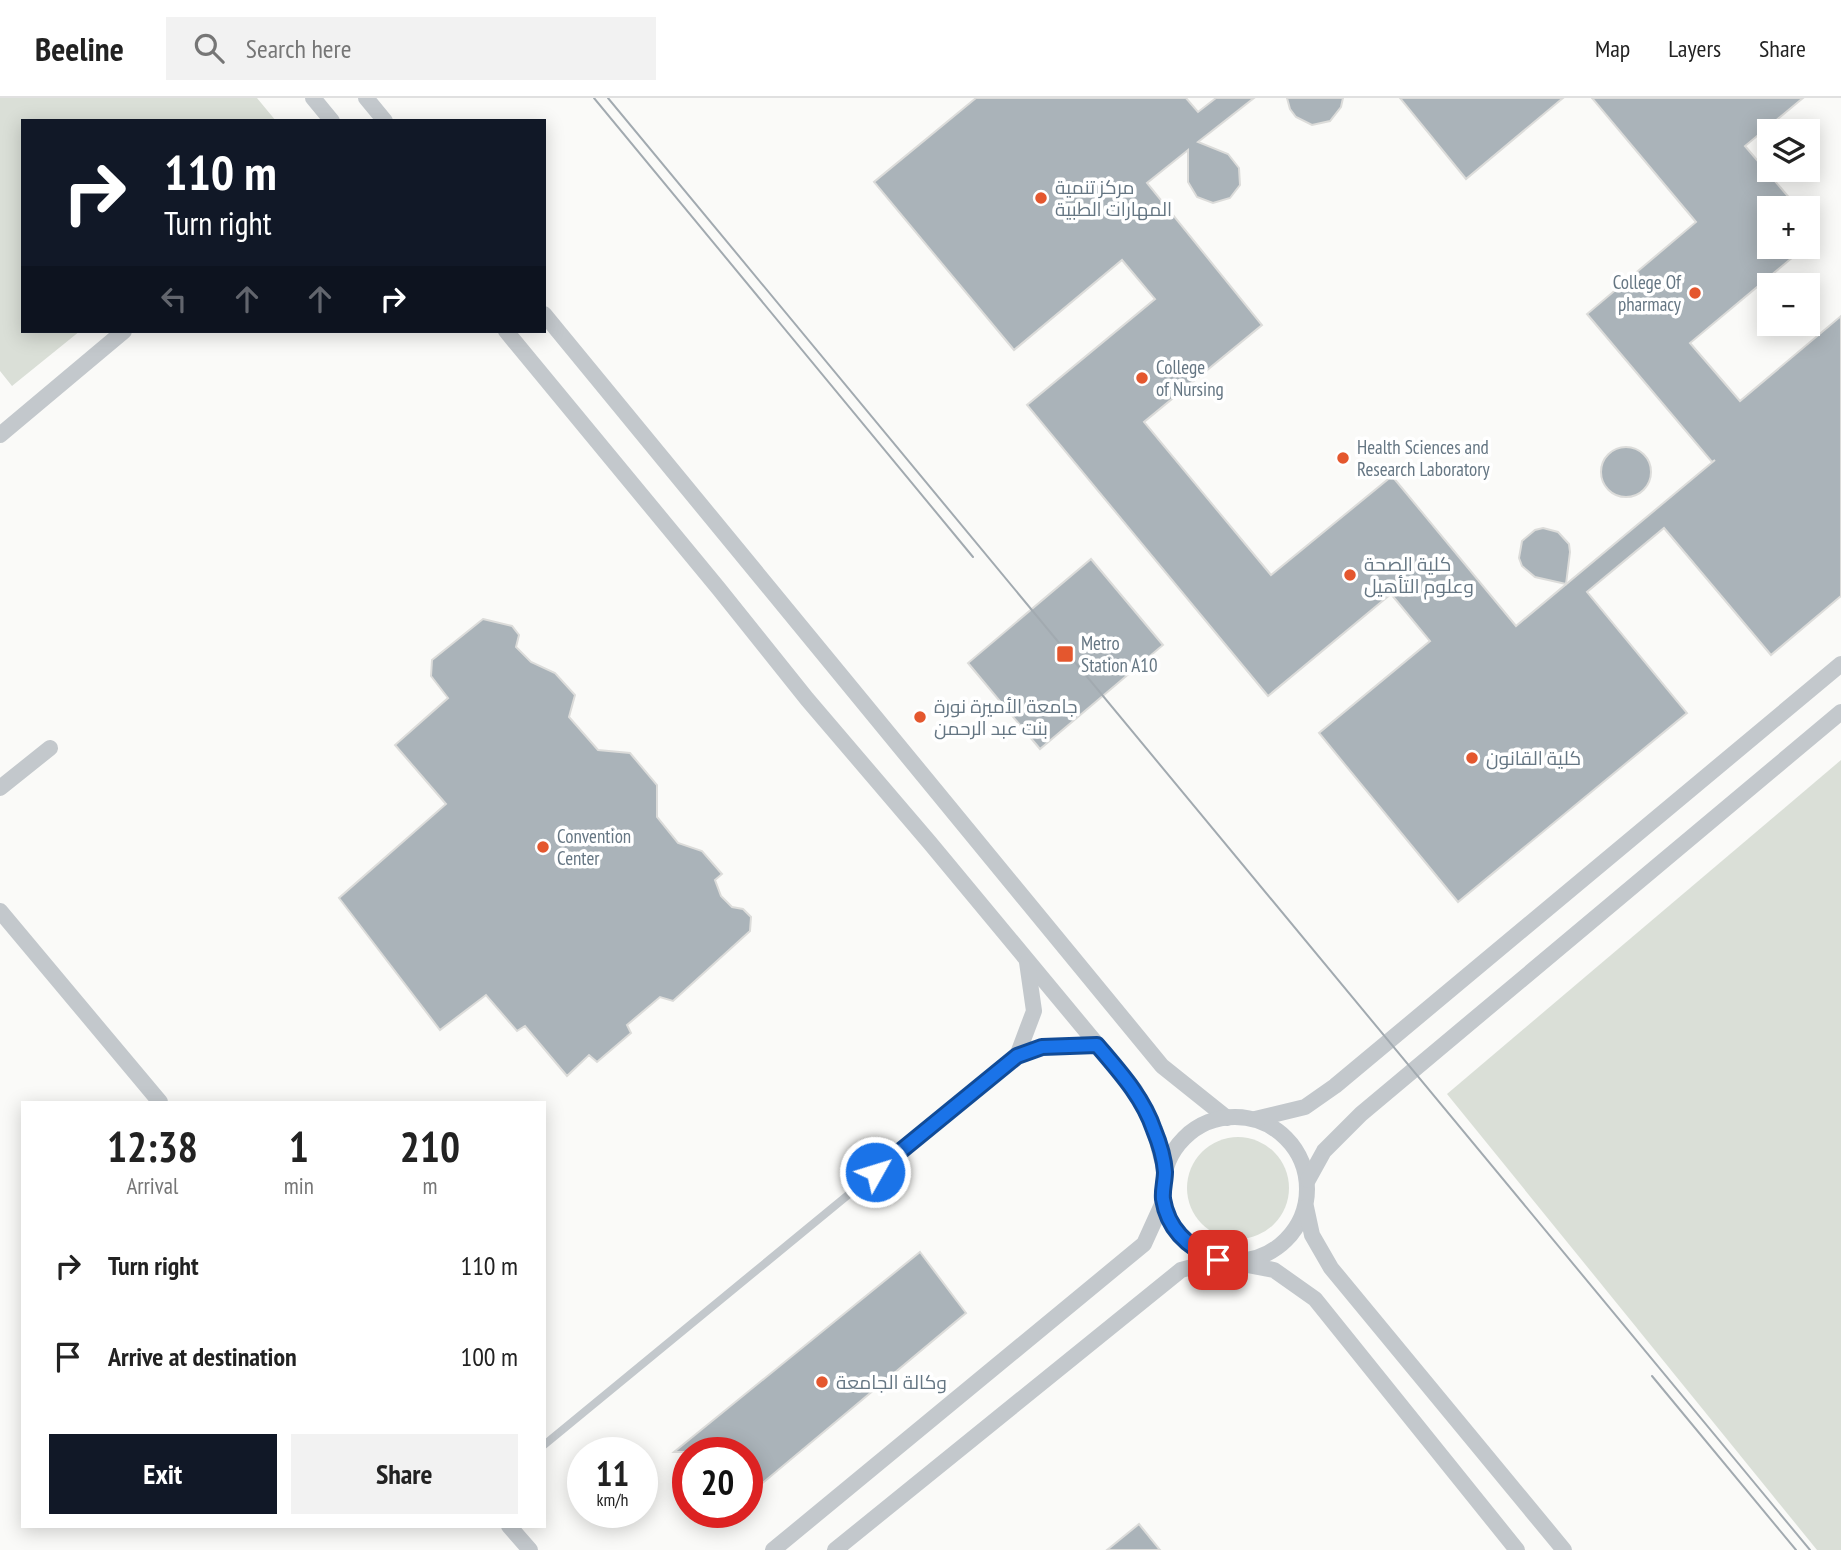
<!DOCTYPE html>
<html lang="en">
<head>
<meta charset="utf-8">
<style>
	body { margin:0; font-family:"PT Sans Narrow",Cairo,sans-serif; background:#f2f2f2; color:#222; height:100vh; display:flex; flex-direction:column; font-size:26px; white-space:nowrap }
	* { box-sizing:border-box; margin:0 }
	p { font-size:23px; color:#767676 }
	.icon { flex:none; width:38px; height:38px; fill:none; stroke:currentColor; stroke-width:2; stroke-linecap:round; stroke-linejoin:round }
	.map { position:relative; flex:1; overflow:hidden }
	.drawer { position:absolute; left:21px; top:1003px; width:525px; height:427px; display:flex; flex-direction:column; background:#fff; border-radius:0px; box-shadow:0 4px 18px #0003 }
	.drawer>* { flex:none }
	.guide { position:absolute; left:21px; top:21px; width:525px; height:214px; border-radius:0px; box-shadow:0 4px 18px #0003; background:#111827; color:#fff; overflow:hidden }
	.buttons { position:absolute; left:1757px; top:21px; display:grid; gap:14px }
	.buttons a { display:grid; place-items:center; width:63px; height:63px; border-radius:0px; background:#fff; box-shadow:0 4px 18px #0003; font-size:35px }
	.speed { position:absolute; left:567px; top:1339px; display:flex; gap:14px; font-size:35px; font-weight:700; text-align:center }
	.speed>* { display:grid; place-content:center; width:91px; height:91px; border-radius:50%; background:#fff; box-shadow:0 4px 18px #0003; line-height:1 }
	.speed small { font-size:18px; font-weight:400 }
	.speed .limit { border:10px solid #d22; background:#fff; color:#111 }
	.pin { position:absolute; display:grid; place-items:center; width:60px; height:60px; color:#fff; margin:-30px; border-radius:14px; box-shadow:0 4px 10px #0006 }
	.me { position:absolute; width:77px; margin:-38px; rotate:51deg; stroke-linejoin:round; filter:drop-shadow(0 0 5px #0008) }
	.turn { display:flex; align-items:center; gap:24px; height:147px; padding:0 28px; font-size:32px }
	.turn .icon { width:91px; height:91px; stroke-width:2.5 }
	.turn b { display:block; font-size:49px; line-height:60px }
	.lanes { display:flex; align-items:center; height:66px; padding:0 28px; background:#0003; justify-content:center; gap:35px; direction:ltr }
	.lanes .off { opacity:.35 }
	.eta { display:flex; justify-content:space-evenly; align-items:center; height:119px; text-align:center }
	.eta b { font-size:42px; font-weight:600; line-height:49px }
	.primary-button { display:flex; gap:14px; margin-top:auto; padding:14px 28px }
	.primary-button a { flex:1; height:80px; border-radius:0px; background:#111827; color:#fff; font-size:28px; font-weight:600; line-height:80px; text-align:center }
	.primary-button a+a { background:#f2f2f2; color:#222 }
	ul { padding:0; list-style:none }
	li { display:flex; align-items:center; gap:21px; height:91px; padding:0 28px }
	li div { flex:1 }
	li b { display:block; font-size:26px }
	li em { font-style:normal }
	header { display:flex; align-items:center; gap:42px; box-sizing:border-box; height:98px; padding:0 35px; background:#fff; border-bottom:2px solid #e0e0e0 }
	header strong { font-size:33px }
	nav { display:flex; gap:38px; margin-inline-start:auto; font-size:24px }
	.search { width:490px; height:63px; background:#f2f2f2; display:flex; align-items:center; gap:18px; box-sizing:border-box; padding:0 24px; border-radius:0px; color:#767676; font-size:26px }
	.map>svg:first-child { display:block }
	.green { fill:#dadfd7 }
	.building { fill:#aab3b9; stroke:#dcdcda; stroke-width:2 }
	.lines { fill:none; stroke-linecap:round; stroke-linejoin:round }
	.service { stroke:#c3c8cc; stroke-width:8 }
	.minor { stroke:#c3c8cc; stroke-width:16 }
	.tram { stroke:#a2aab0; stroke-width:2 }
	.route-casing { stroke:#114b97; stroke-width:18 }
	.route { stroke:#1a73e8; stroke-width:12 }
	.poi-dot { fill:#e4572e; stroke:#fff; stroke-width:2.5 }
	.labels { text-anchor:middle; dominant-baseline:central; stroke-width:7; stroke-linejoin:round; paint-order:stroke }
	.poi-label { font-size:19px; fill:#657683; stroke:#fff; text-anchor:start }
</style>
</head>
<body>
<header>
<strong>Beeline</strong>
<div class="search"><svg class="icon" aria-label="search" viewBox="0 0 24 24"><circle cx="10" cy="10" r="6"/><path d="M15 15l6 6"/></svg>Search here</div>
<nav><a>Map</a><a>Layers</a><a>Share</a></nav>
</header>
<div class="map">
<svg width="1841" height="1452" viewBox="0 0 1841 1452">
	<rect width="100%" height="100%" fill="#fafaf8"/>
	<g class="green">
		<path d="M0 0H257L276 23H23V233H80L12 288 0 273Z"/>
		<path d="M1841 662V1452H1817L1447 996Z"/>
		<circle cx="1238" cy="1090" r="51"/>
	</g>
	<g class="building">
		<path d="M976 0H1186L1198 14 1216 0H1254L1198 44 1228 56 1239 70 1240 87 1230 100 1213 105 1197 99 1188 84V52L1147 85 1262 227 1144 324 1271 477 1392 378 1516 528 1715 362 1712 364 1587 216 1696 124 1592 0H1803L1745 48 1798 110H1769V149H1805L1690 245 1740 303 1841 218V498L1771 557 1664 430 1587 494 1687 615 1458 804 1319 635 1430 543 1391 496 1268 598 1027 307 1155 201 1122 162 1014 252 874 84Z"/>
		<path d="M1287 0H1343L1341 9 1330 23 1312 27 1296 19 1290 11Z"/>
		<path d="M1400 0H1563L1466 81Z"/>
		<circle cx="1626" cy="374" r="25"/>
		<path d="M1543 430 1558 434 1569 446 1570 454 1566 486 1535 479 1522 468 1519 460 1522 443 1535 432Z"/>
		<path d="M1091 461 1163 547 1040 651 968 565Z"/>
		<path d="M483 521 512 528 519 537 516 549 531 564 555 575 575 597 569 619 598 652 630 655 657 687V719L678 745 702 753 722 776 715 782 721 798 732 809 743 811 751 819 750 833 673 903 660 899 627 927 631 935 597 964 589 957 567 978 525 928 517 933 486 897 440 932 339 800 446 706 395 647 448 600 431 578 432 562Z"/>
		<path d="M920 1154 966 1215 747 1398V1354H674Z"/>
		<path d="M1139 1426 1160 1452H1107Z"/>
	</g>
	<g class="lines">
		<path class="service" d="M544 1347 1017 958"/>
		<g class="minor">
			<path d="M313 0 332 23"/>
			<path d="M366 0 385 23"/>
			<path d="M544 216 1162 968 1227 1020"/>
			<path d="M506 233 719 491 807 601 930 745 1135 992 1154 1031 1165 1074"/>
			<path d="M0 337 124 233"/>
			<path d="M0 690 50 650"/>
			<path d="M0 813 160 1004"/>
			<path d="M1027 864 1034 913 1017 958 1042 949 1097 947"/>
			<circle cx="1235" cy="1091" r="72"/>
			<path d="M1255 1021 1305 1009 1335 988 1841 566"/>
			<path d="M1308 1082 1324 1053 1361 1016 1841 614"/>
			<path d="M1306 1109 1312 1137 1331 1170 1564 1452"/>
			<path d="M1242 1166 1274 1172 1315 1201 1517 1452"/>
			<path d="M509 1428 530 1452"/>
			<path d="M773 1452 1144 1146 1164 1102"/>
			<path d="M835 1452 1181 1172 1218 1162"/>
		</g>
		<g class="tram">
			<path d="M594 0 973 459"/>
			<path d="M608 0 1810 1452"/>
			<path d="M1652 1278 1796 1452"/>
		</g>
	</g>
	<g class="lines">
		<defs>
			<path id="route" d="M875 1074 1017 958 1042 949 1097 947C1119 973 1143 999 1154 1032 1159 1044 1164 1061 1165 1074 1165 1083 1162 1092 1163 1101 1168 1133 1190 1151 1218 1162"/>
		</defs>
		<use href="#route" class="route-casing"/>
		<use href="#route" class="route"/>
	</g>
	<g class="poi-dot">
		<circle cx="1041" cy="100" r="7"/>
		<circle cx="1695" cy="195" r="7"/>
		<circle cx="1142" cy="280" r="7"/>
		<circle cx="1343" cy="360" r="7"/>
		<circle cx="1350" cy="477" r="7"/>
		<rect x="1056" y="547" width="18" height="18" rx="3.5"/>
		<circle cx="920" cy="619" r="7"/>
		<circle cx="1472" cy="660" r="7"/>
		<circle cx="543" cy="749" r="7"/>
		<circle cx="822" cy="1284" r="7"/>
	</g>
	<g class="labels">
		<g class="poi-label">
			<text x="1055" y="89">مركز تنمية<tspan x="1055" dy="22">المهارات الطبية</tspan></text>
			<text x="1681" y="184" text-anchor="end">College Of<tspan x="1681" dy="22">pharmacy</tspan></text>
			<text x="1156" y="269">College<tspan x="1156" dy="22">of Nursing</tspan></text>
			<text x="1357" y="349">Health Sciences and<tspan x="1357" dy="22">Research Laboratory</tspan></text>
			<text x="1364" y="466">كلية الصحة<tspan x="1364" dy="22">وعلوم التأهيل</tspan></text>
			<text x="1081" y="545">Metro<tspan x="1081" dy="22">Station A10</tspan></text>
			<text x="934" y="608">جامعة الأميرة نورة<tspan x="934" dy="22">بنت عبد الرحمن</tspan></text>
			<text x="1486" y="660">كلية القانون</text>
			<text x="557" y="738">Convention<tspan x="557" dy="22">Center</tspan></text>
			<text x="836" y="1284">وكالة الجامعة</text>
		</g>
	</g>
</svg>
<div class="buttons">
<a><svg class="icon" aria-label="layers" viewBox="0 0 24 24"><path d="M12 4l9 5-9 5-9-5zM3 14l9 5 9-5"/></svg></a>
<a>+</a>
<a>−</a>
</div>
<div class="speed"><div>11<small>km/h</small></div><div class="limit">20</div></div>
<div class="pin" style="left:1218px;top:1162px;background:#d93025"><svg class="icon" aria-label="arrive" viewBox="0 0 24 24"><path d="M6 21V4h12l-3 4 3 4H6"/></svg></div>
<svg class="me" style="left:875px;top:1074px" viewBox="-20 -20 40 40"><circle r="17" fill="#1a73e8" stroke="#fff" stroke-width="3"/><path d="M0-11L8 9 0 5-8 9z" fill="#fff"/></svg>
<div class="guide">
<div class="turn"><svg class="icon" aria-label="right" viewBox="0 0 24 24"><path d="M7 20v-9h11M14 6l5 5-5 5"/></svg><div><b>110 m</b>Turn right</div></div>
<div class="lanes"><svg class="icon off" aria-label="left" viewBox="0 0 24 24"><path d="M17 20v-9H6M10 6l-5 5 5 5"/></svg><svg class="icon off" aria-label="ahead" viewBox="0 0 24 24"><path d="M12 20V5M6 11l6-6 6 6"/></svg><svg class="icon off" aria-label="ahead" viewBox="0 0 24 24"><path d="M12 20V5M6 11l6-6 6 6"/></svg><svg class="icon" aria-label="right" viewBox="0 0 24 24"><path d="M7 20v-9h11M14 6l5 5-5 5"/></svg></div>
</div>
<section class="drawer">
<div class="eta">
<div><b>12:38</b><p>Arrival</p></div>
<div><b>1</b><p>min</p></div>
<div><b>210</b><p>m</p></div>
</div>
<ul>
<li><svg class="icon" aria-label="right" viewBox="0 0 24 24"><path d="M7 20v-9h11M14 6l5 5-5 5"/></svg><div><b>Turn right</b></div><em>110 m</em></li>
<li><svg class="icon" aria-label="arrive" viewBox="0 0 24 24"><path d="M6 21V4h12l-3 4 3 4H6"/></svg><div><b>Arrive at destination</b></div><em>100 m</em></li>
</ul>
<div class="primary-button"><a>Exit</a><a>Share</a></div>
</section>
</div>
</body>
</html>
